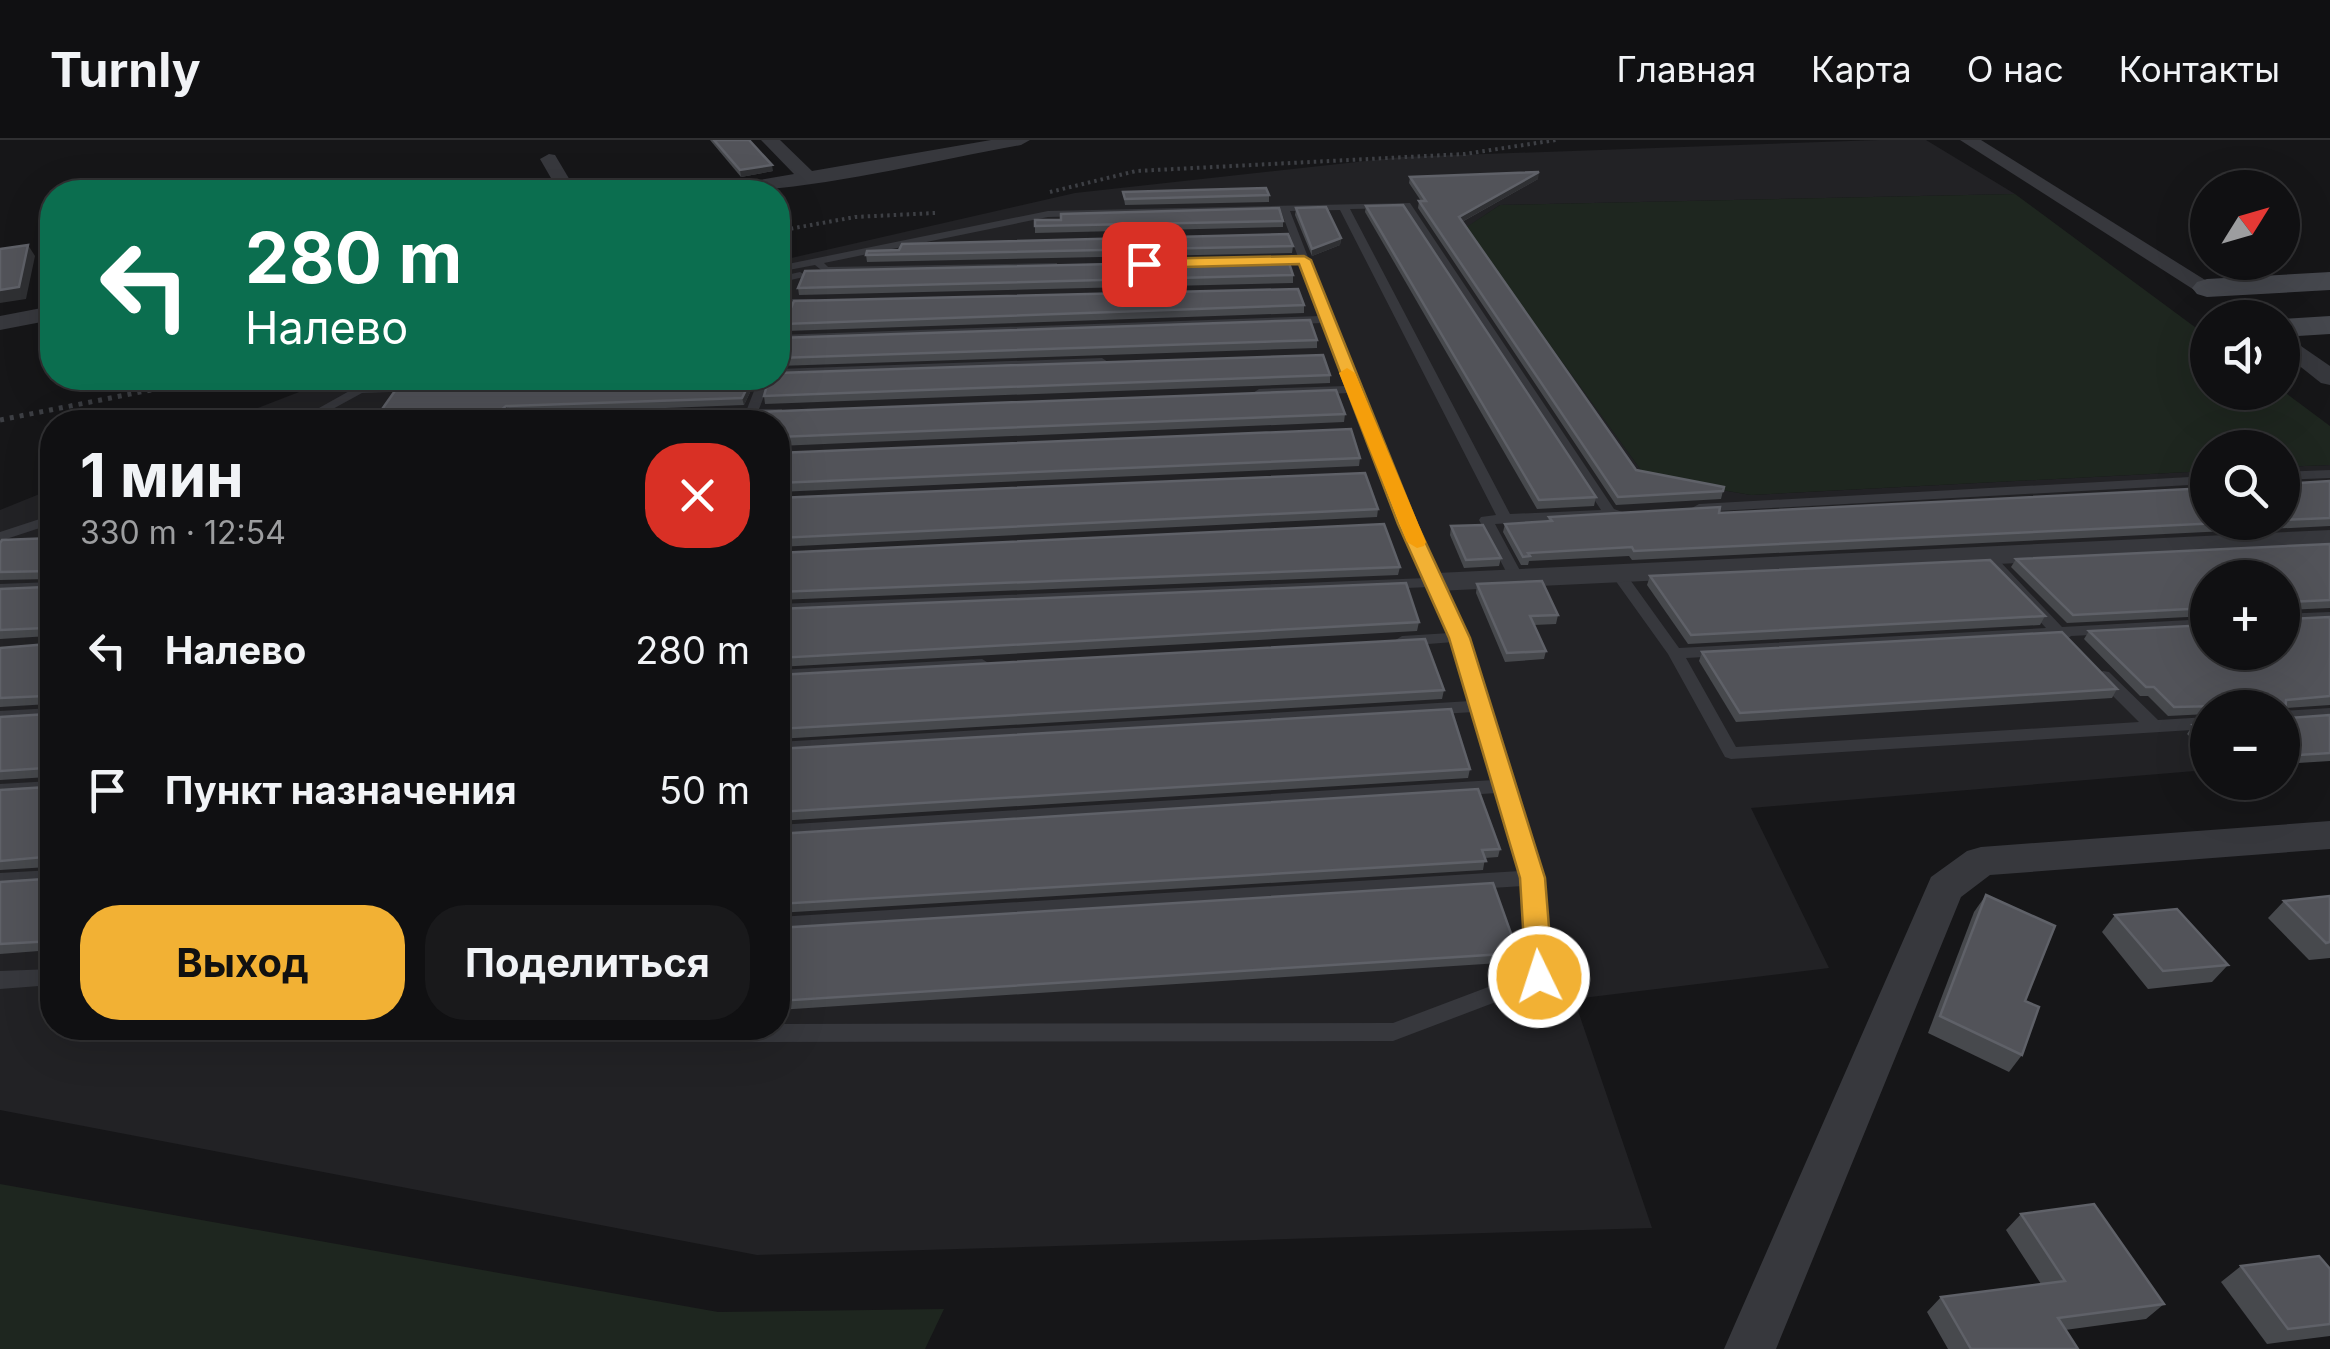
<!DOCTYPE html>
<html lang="ru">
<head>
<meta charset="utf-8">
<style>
	body { margin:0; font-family:Inter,sans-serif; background:#19191b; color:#f1f3f6; height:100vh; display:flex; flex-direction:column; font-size:38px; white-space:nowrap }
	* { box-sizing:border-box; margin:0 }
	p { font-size:32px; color:#9c9d9f }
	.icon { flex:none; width:55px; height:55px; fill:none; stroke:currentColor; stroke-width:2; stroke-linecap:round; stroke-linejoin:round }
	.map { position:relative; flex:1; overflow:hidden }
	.drawer { position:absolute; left:40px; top:270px; width:750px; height:630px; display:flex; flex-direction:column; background:#101012; border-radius:40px; box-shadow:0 10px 40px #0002,0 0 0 2px #303032 }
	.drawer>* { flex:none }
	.hud { position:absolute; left:40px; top:40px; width:750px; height:210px; border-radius:40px; box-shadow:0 10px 40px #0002,0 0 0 2px #303032; background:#0b6e4f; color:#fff; overflow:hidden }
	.needle { width:65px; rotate:53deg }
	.controls { position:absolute; left:2190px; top:30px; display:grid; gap:20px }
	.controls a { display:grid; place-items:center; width:110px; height:110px; border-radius:50%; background:#101012; box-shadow:0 10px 40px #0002,0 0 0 2px #303032; font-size:50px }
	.pin { position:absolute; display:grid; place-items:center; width:85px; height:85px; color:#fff; margin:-42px; border-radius:20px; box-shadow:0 5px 15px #0006 }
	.me { position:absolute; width:110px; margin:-55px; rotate:356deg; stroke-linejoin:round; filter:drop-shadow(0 0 8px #0008) }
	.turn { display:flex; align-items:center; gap:35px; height:210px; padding:0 40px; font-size:45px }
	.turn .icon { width:130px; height:130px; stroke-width:2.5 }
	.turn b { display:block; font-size:70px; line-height:85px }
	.round { display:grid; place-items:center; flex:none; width:105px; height:105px; border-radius:40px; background:#19191b }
	.headline { display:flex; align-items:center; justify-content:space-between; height:170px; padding:0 40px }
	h1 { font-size:60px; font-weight:700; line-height:75px }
	.cta { display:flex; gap:20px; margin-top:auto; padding:20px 40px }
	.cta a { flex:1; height:115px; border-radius:40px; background:#f2b134; color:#111; font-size:40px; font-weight:700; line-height:115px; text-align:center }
	.cta a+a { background:#19191b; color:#f1f3f6 }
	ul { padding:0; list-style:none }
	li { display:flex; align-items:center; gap:30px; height:140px; padding:0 40px }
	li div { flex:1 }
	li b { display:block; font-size:38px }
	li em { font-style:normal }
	header { display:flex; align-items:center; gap:60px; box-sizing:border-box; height:140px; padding:0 50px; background:#101012; border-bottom:2px solid #303032 }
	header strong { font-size:48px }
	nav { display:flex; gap:55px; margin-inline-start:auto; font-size:35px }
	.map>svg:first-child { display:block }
	.built { fill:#222225; fill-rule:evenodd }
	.green { fill:#1e261f }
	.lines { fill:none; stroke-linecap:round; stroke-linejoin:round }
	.path-far1 { stroke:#3d3f44; stroke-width:4; stroke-dasharray:2.5 4; stroke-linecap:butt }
	.path { stroke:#3d3f44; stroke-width:5; stroke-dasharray:4 6; stroke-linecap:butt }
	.service { fill:#37383d; fill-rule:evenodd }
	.minor { fill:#37383d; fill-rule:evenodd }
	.secondary { fill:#45474d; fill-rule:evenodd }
	.wall { fill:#47494d }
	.shaded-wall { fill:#2f3033 }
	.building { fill:#525359; stroke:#5f6168; stroke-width:2.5 }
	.route { fill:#f2b134; stroke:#9d7322; stroke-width:2.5 }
	.slow { fill:#f59e0b }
</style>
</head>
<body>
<header>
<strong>Turnly</strong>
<nav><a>Главная</a><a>Карта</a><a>О нас</a><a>Контакты</a></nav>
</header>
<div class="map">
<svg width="2330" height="1209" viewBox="0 0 2330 1209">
	<rect width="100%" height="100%" fill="#161618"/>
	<path class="built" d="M1879 0H1926L2015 54 1500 65 1466 88 1646 337 1751 355 2207 331 2208 382H2282L2283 327 2330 325V620L2283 623 2282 568H2208L2207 630 1751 668 1829 828 1574 859 1652 1088 757 1115 0 970V370L52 349V888H778V282H222L335 238H778V121L1075 53 1402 17ZM2208 438H2282V512H2208Z"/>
	<g class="green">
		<path d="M2015 54 2207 196 2208 252 2283 251 2330 286V325L2283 327 2282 308H2208L2207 331 1751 355 1646 337 1465 88 1500 65Z"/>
		<path d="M0 1044 718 1172 944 1169 925 1209H0Z"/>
	</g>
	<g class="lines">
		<g class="path-far1">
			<path d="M1050 52 1136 31 1465 14 1556 0"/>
			<path d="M778 91 855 77 935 73"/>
		</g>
		<path class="path" d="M0 280 211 238"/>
		<g class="service">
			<path d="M1410 63 1614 369 1625 373 1618 377 1495 384 1524 438 1521 441H1511L1479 380 1481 377 1496 375 1340 70 1290 71 1375 289 1468 497 1542 738 1549 837 1546 843 1393 901 685 902 677 899 674 893 677 888H778V884L1393 883 1528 832 1523 746 778 793V777L1520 731 1497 653 778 699V685L1494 640 1474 572 778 614V602L1471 561 1454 502 1402 506 1394 501 1402 496 1450 493 1430 447 778 474V464L1427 438 1349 253 1259 257 1253 253 1259 249 1346 246 1323 183 778 201V195L1320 176 1281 71 1048 77 824 123 828 127 1057 123V127L1053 128 825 133 815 125 778 132V126L1048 71ZM1404 68 1601 370 1510 374 1350 69Z"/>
			<path d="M800 132 805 135 804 137 786 141 785 159H814L820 162 814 165H785L784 179 778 182V137Z"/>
			<path d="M1102 218 1108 222 1106 225 778 237V229Z"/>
			<path d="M571 238H662L656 242 362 253 309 282H294L369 240 375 245Z"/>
			<path d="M759 238H771L759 269H782V275L757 276 754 282H742L744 277H710V271L714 270 747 269Z"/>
			<path d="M2330 330V338L2282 340V332Z"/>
			<path d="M2208 336V344L1699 372 1692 368 1699 364Z"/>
			<path d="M52 375V384L0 401V392Z"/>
			<path d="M1988 413 1993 414 2062 487 2208 479V489L2071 496 2063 502 2054 497 1686 518 1736 607 2139 582 2097 540 2095 536 2103 531 2109 532 2158 580 2208 577V589L1731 619 1725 617 1668 514 1610 433 1613 430H1623L1679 508 2046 488 1983 420V414Z"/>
			<path d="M52 442V452L0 454V444Z"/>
			<path d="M2330 472V482L2282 484V474Z"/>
			<path d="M982 519 990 524 988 528 778 540V530Z"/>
			<path d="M52 568V580L0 583V571Z"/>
			<path d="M2330 568V580L2282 583V571Z"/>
			<path d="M52 641V653L0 656V644Z"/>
			<path d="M52 730V744L0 747V733Z"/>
			<path d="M52 829V845L0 849V831Z"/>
		</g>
		<g class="minor">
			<path d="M761 0H780L812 31 991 0H1030L1021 5C925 22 810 52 715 52L724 46 794 34Z"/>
			<path d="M1960 0H1981L2218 148 2207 155 2199 153Z"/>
			<path d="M549 14 555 15 577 52H559L540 19Z"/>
			<path d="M52 166V180L0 190V176Z"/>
			<path d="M2282 193 2330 226V245L2321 243 2282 212Z"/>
			<path d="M2330 390V408L1437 451 1426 448 1422 442 1426 436 1437 433Z"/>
			<path d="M2330 681V709L1990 735 1961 757 1776 1209H1724L1931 737 1967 711 1981 707Z"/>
		</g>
		<g class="secondary">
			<path d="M2330 132V150L2207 157 2197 154 2192 148 2197 142 2207 139Z"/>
			<path d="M2330 176V194L2282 197V179Z"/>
		</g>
	</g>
	<g class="wall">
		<path d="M710 0H749L773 31 741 37Z"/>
		<path d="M1410 37 1538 39 1462 82 1636 330 1724 347 1721 359 1616 365 1418 68 1419 61H1421L1409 43Z"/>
		<path d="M1123 52 1269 55V62L1125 65Z"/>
		<path d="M1366 66 1596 357 1594 366 1537 369 1365 72Z"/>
		<path d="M1296 68 1341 98 1340 105 1312 116 1295 75Z"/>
		<path d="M1035 80 1283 81V87L1035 93Z"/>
		<path d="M1293 106 1292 113 867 122 866 115 899 110Z"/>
		<path d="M1293 135V143L799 155 798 148Z"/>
		<path d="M1304 165V173L786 191 784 184Z"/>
		<path d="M778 198 1317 200V208L778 226Z"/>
		<path d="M1330 235V243L765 264 764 256Z"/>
		<path d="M655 238H757L744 265 509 274 504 278 1345 274 1344 282 778 306V282H373Z"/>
		<path d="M778 313 1360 318 1359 326 778 352Z"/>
		<path d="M2330 341V386L1632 420 1629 416 1529 421 1528 425H1521L1503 392 1505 384 1548 381 1549 377 1719 373 2208 382H2282V344Z"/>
		<path d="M778 358 1378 369 1377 377 778 407Z"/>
		<path d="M1451 386 1501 418 1499 426 1464 428 1450 395Z"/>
		<path d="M52 398V810L0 814V742L44 739 48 735V727L0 730V650L47 647 48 637 0 640V577L48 574 49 564 0 567V508L48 504 49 496 0 499V449L46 447 50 444 49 439 0 440V403Z"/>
		<path d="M2330 404V468L2286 470 2289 479 2330 477V565L2286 568 2285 574 2289 578 2330 575V621L2282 624V568H2208V574L2168 576 2148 556H2140L2084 499 2089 491 2282 512 2208 438V476L2067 483 2011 427 2016 419Z"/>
		<path d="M778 413 1400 427 1398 435 778 460V462Z"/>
		<path d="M1650 436 2045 476 2040 485 1688 504 1647 445Z"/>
		<path d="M1477 444 1558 475 1556 484 1534 485 1546 511 1544 519 1505 522 1476 453Z"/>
		<path d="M778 469 1419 482 1417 491 778 527Z"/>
		<path d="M1702 512 2117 549 2112 558 1736 582 1699 521Z"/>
		<path d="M778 535 1444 550 1442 559 778 599Z"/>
		<path d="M2208 584V614L2187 594 2193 585Z"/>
		<path d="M778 609 1470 629 1468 638 778 681V683Z"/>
		<path d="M778 694 1500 709 1498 717 1485 718 1483 730 778 773V775Z"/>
		<path d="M1986 755 2025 861 2022 915 2009 932 1928 893 1974 772Z"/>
		<path d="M2330 756V818L2309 820 2268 778 2284 761Z"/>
		<path d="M2115 775 2228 825 2212 842 2148 849 2102 792Z"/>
		<path d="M778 788 1518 813 1515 822 778 870Z"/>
		<path d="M2021 1074 2164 1164 2146 1179 2065 1190 2078 1209H1948L1927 1172 1941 1157 2041 1144 2006 1090Z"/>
		<path d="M2241 1126 2330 1129V1196L2267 1204 2221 1142Z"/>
	</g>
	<g class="shaded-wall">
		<path d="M772 25 773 31 741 37 740 30Z"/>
		<path d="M1539 32 1538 39 1458 84 1459 77Z"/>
		<path d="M1341 98 1340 105 1312 116V109Z"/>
		<path d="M28 105 35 116 26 159 0 163V150Z"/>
		<path d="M752 238H757L744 265 742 258Z"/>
		<path d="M506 266 509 274 499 282 496 274Z"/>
	</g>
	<g class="building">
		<path d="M714 0H749L772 25 740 30Z"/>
		<path d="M1539 32 1459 77 1636 330 1724 347 1723 351 1618 357 1419 61H1426L1410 37Z"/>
		<path d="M1266 48 1269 55 1125 59 1123 52Z"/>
		<path d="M1403 65 1596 357 1539 360 1366 66Z"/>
		<path d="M1326 67 1341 98 1312 109 1296 68Z"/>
		<path d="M1279 68 1283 81 1035 86V80H1061V74Z"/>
		<path d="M1288 94 1293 106 866 115 867 111 899 110 902 104Z"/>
		<path d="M28 105 19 147 0 150V109Z"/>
		<path d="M1288 120 1293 135 798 148 805 131Z"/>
		<path d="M1298 149 1304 165 784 184 794 161Z"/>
		<path d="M1310 180 1317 200 778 218V198Z"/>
		<path d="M1323 215 1330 235 764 256 769 238H778V233Z"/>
		<path d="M655 238H752L742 258 506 266 496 274 500 278H591L737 273 740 278H752L757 272 1336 250 1345 274 778 297V282H373L397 248Z"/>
		<path d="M1351 289 1360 318 778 343V313Z"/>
		<path d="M1365 333 1378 369 778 398V358Z"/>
		<path d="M2330 341V378L2282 380V344Z"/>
		<path d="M2208 348V382H2241L1634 411 1632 407 1528 413 1530 416 1523 417 1505 384 1552 381 1549 377 1720 367 1719 373Z"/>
		<path d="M1384 384 1400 427 778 452V413Z"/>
		<path d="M1483 385 1501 418 1466 420 1451 386Z"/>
		<path d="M52 398V801L0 804V742L44 739 48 735V721L44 717 0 721V650L47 647 49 632 45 628 0 631V577L48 574 49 559 45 556 0 558V508L48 504 49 491 45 488 0 490V449L46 447 50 444 49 431 0 432V403L2 400Z"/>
		<path d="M2330 404V460L2288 462 2285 465 2289 479 2330 477V556L2286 560 2285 574 2289 578 2330 575V613L2282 616V568H2217V566L2174 567 2154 547H2146L2089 491 2208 485V512H2282V438H2208V468L2073 475 2016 419Z"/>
		<path d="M1990 420 2045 476 1691 495 1650 436Z"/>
		<path d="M1542 441 1558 475 1530 476 1546 511 1507 513 1477 444Z"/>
		<path d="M1406 443 1419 482 778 518V469Z"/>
		<path d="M2062 492 2117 549 1740 573 1702 512Z"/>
		<path d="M1425 499 1444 550 778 589V535Z"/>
		<path d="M1451 569 1470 629 778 672V609Z"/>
		<path d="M2208 584V599L2193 585Z"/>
		<path d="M1478 649 1500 709 1482 710 1486 721 778 764V694Z"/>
		<path d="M1493 743 1518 813 778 861V788Z"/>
		<path d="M1986 755 2055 786 2025 861 2039 867 2022 915 1940 876Z"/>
		<path d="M2330 756V802L2326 803 2284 761Z"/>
		<path d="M2177 769 2228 825 2163 831 2115 775Z"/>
		<path d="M2094 1064 2164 1164 2058 1178 2078 1209H1971L1941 1157 2065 1141 2021 1074Z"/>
		<path d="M2319 1116 2330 1129V1184L2288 1189 2241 1126Z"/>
	</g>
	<path class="route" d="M1304 116 1311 120 1417 384 1470 498 1545 738 1553 837 1549 845 1539 848 1530 845 1526 837 1520 738 1449 498 1398 384 1299 124 1144 128 1137 124 1144 119Z"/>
	<path class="slow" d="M1347 228 1355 233 1426 402 1424 406 1417 408 1407 402 1339 233Z"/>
</svg>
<div class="controls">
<a><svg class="needle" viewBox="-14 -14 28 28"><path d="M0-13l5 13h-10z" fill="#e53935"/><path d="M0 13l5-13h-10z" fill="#9c9d9f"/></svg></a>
<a><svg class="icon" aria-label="sound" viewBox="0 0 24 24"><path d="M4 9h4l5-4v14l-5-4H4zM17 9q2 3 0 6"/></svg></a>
<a><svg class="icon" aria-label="search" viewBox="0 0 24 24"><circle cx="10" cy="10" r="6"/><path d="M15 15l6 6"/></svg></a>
<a>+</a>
<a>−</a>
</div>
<div class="pin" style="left:1144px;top:124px;background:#d93025"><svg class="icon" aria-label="arrive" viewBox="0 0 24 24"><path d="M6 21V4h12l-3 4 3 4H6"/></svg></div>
<svg class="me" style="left:1539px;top:837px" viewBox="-20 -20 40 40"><circle r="17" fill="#f2b134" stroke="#fff" stroke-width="3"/><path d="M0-11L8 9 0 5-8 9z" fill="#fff"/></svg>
<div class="hud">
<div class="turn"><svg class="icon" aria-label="left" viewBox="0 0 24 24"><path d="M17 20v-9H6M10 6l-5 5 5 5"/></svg><div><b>280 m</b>Налево</div></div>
</div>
<section class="drawer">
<div class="headline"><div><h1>1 мин</h1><p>330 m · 12:54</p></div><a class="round" style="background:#d93025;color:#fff"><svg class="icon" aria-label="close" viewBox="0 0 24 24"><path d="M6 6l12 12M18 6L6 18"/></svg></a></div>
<ul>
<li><svg class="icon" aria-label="left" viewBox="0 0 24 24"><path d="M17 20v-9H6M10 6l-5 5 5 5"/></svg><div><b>Налево</b></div><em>280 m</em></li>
<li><svg class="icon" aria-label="arrive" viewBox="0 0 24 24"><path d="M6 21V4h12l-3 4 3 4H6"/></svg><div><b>Пункт назначения</b></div><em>50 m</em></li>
</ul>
<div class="cta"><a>Выход</a><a>Поделиться</a></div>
</section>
</div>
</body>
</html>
